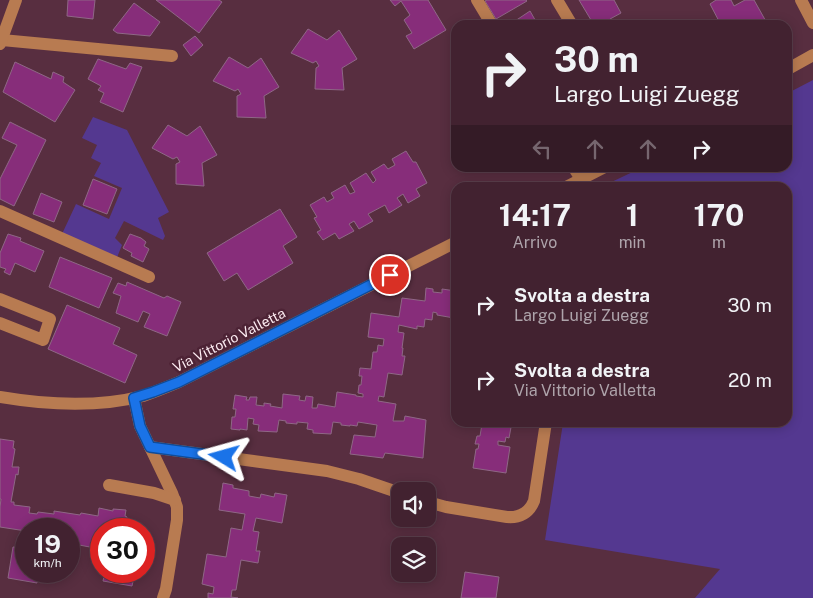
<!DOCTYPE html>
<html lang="it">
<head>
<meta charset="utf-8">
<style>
	body { margin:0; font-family:"Public Sans",sans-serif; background:#4c2f3c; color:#f1f3f6; height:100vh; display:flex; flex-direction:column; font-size:19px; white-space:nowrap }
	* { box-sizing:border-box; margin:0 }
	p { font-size:16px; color:#aea4ab }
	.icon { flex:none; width:28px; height:28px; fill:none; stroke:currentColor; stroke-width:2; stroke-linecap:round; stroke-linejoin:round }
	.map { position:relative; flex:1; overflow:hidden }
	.panel { position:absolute; left:451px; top:182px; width:341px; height:245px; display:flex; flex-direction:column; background:#422230; border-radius:15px; box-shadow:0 2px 12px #0003,0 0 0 1px #5a3f4c }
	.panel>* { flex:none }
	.banner { position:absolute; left:451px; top:20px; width:341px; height:152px; border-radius:15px; box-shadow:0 2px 12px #0003,0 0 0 1px #5a3f4c; background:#422230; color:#f1f3f6; overflow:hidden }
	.controls { position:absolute; left:391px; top:482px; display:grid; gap:10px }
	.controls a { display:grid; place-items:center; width:45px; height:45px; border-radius:10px; background:#422230; box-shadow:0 2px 12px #0003,0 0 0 1px #5a3f4c; font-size:25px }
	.speed { position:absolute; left:15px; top:518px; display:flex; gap:10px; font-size:25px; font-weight:700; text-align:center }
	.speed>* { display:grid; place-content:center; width:65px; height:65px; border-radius:50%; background:#422230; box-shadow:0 2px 12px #0003,0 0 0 1px #5a3f4c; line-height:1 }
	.speed small { font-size:12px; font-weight:400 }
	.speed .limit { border:8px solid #d22; background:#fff; color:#111 }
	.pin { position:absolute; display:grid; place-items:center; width:42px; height:42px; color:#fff; margin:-21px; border:2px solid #fff; border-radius:50%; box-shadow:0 1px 5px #0007 }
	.me { position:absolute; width:55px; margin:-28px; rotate:278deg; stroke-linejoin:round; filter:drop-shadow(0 0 4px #0008) }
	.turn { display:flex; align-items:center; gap:18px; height:105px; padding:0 20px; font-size:22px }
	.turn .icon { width:65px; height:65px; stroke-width:2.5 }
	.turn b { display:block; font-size:35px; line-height:42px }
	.lanes { display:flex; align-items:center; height:48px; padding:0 20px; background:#0003; justify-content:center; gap:25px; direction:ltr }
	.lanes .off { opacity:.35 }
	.eta { display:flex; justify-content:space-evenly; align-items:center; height:85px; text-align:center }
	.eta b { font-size:30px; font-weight:700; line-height:35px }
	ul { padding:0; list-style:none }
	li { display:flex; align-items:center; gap:15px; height:75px; padding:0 20px }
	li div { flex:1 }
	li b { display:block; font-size:19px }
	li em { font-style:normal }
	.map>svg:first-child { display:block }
	.green { fill:#543890 }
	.building { fill:#872d7a; stroke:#8f6786 }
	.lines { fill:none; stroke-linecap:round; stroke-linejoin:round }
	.minor { stroke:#b87b51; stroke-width:12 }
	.route-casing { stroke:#114b97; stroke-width:12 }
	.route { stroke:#1a73e8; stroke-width:9 }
	.labels { text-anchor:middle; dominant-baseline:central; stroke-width:5; stroke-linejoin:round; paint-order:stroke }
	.street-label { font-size:14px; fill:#feedf3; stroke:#4d2335 }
</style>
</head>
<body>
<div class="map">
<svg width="813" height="598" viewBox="0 0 813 598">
	<rect width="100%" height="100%" fill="#582e40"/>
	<g class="green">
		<path d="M813 80V598H695L720 569 545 540 563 423 788 422V188L601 187 641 168H788V93Z"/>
		<path d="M93 117 127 130 169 212 158 218 165 236 163 240 124 221 115 238 122 245 116 260 62 234 76 204 109 219 122 188 94 176 101 163 91 158 97 145 82 138Z"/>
	</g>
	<g class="building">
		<path d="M68 0H95L93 19 67 16Z"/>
		<path d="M156 0H219L222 2 199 33Z"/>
		<path d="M390 0H428L446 30 414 49 406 36 412 33 404 20 410 15 401 1 395 6Z"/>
		<path d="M487 0H526L527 1 496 19 485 1Z"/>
		<path d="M579 0H614L621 13 610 19 612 23 608 25H594Z"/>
		<path d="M716 0H731L734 6 745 0H754L768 25H721L710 4Z"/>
		<path d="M134 3 160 22 150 36 117 33 113 30Z"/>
		<path d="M530 11 538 25H509Z"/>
		<path d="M308 29 327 40 339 30 357 59 342 68 344 90 315 89 316 68 319 66 316 61 313 63 291 53Z"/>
		<path d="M195 36 203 45 191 56 183 45Z"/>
		<path d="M229 57 248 68 261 58 279 87 264 96 266 118 237 117V96L241 94 238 89 235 91 213 81Z"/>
		<path d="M98 59 126 69 130 63 142 67 123 112 100 102 104 93 98 90 101 86 88 79Z"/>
		<path d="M15 62 51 79 53 72 64 77 63 82 75 90 55 122 3 92Z"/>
		<path d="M10 122 46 140 14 206 0 199V179L17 145 2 138Z"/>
		<path d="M168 125 187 136 200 126 217 155 202 163 204 186 176 184V164L180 162 177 157 173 159 152 148Z"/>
		<path d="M406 151 413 162H416L427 183 416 189 420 196 408 203 403 194 397 198 402 205 389 213 385 205 368 214 373 221 359 229 354 221 349 224 354 231 339 239 335 233 323 240 317 232 321 230 314 218 317 217 310 205 324 197 327 202 334 198 331 193 345 185 350 194 355 192 350 183 366 173 373 183 376 180 371 172 384 164 388 169 395 165 392 159Z"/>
		<path d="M93 179 117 189 107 214 83 205Z"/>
		<path d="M41 193 62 202 54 222 33 214Z"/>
		<path d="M280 209 297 237 283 246 293 263 248 290 237 273 224 281 207 253Z"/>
		<path d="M8 234 21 238 20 241 44 251 35 272 15 263 10 275 4 272 6 269 0 267V253Z"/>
		<path d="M130 234 141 238 146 242 144 246 149 249 143 262 131 256 132 253 123 248Z"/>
		<path d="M60 257 112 278 99 308 49 287Z"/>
		<path d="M127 282 164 298 167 296 181 302 167 336 144 327 150 314 143 311 138 322 116 313 121 296 113 293 118 283 126 286Z"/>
		<path d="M426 288 433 289V292L442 293V289L456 291V335L452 334 454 318 437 315V313L433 312 432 320 425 319 424 327 417 326V329L399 325 398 332 404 333 402 348H403L402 356H405L402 375 388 373 384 397 379 396 378 401 396 404 393 421H404L405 416 426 420 423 458 385 453 383 458 350 454 354 435 375 437 377 425 358 422 357 426 350 425V426L341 425V423L333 422 331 434 313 433V430L307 429 308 423 297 422V424L286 423V421L279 420 277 432 258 431 259 425 253 424 254 419 248 418 247 430 240 429V430L231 429 232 417H235L236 409H233L235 395 247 397 246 400H249L250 397H257L256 405 264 406V403L271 404 270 406 282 408 283 394 300 396 299 400 305 401 306 396 313 397 312 408H317L318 404 335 407 337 392 356 395V396L363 397V394L358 393 359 385H361L362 376H359L360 368 371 369 373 352H377L378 345 383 346 384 339 368 337 371 313 399 317 402 298 425 301Z"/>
		<path d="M67 305 120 328 113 344 137 355 125 383 48 349Z"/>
		<path d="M485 422H512L509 438 506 437 505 442 498 441V445L510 447 506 473 473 468 476 449H478L479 444H475L477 436H480L482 424H485Z"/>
		<path d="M0 439 14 441 13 448 15 449 12 467H19L18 475 16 474 11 502H14V505L30 507 29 513 37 514 38 512 54 514V511L80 515 81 513 98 516 99 508 113 511V509L126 510 125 516 127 517 125 529H101V546L95 545V548L74 544V542L69 541V529H26V571H39L37 583 8 578 13 547 23 548 26 531 0 527V507L1 499H0Z"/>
		<path d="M223 483 233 485V488L249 491V496L260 498 261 494 274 497 275 493 287 495 282 523 256 518 253 531 259 532 256 551H260L258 563 241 560 236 590H232L231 597 238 598H208V593L213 594 214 587 202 584 207 554 226 557 231 528 242 530 245 514 219 510Z"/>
		<path d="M106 571H132L131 573H133L132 577H134L132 586 103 581 105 572Z"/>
		<path d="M465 572 499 577 496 598H461Z"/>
	</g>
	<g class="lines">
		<g class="minor">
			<path d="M477 0 492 25"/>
			<path d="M557 0 572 25"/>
			<path d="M801 0 813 23"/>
			<path d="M2 40 172 56"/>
			<path d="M0 44 16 0"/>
			<path d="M788 69 813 55"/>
			<path d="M574 168 581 179"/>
			<path d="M564 188 603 168"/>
			<path d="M0 211 149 277"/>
			<path d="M0 299 50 319 43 340 0 323"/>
			<path d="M0 397C47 405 96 408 143 396 155 392 167 387 179 382L456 242"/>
			<path d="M134 398 140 426 172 493 177 507V520L166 589 163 598"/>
			<path d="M150 447 327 471 359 479 400 493"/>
			<path d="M109 485 154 493 175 500"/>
			<path d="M428 502 446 507 507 517C520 518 529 513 534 501L546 422"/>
		</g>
	</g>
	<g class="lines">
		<defs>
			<path id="route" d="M224 457 150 447 140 426 134 398 153 392 179 382 390 275"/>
		</defs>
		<use href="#route" class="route-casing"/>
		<use href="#route" class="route"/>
	</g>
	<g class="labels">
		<g class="street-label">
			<text transform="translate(229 340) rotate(-27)">Via Vittorio Valletta</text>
		</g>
	</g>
</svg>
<div class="controls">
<a><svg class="icon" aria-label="sound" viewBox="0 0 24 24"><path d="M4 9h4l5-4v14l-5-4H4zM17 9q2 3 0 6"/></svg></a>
<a><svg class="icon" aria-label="layers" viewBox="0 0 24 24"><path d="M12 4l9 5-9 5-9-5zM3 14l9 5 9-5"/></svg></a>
</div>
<div class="speed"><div>19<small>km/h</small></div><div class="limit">30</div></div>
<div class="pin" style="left:390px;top:275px;background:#d93025"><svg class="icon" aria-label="arrive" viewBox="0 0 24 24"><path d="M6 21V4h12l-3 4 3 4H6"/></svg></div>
<svg class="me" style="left:224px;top:457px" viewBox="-20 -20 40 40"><path d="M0-17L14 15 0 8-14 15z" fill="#1a73e8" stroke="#fff" stroke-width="4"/></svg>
<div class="banner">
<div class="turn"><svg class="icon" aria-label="right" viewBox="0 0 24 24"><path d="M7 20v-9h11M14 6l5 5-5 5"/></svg><div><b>30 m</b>Largo Luigi Zuegg</div></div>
<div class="lanes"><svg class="icon off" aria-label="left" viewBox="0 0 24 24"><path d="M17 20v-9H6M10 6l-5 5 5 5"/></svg><svg class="icon off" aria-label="ahead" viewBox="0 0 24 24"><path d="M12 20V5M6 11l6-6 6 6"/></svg><svg class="icon off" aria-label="ahead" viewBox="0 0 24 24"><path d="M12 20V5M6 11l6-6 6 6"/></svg><svg class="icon" aria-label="right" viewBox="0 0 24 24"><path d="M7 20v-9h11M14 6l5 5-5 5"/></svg></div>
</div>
<section class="panel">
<div class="eta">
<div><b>14:17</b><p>Arrivo</p></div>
<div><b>1</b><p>min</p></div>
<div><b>170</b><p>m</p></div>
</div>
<ul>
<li><svg class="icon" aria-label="right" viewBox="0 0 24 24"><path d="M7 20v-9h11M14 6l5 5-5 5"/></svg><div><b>Svolta a destra</b><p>Largo Luigi Zuegg</p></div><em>30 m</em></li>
<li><svg class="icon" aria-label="right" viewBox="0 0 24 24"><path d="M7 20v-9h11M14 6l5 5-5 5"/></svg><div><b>Svolta a destra</b><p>Via Vittorio Valletta</p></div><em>20 m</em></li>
</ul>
</section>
</div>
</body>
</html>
